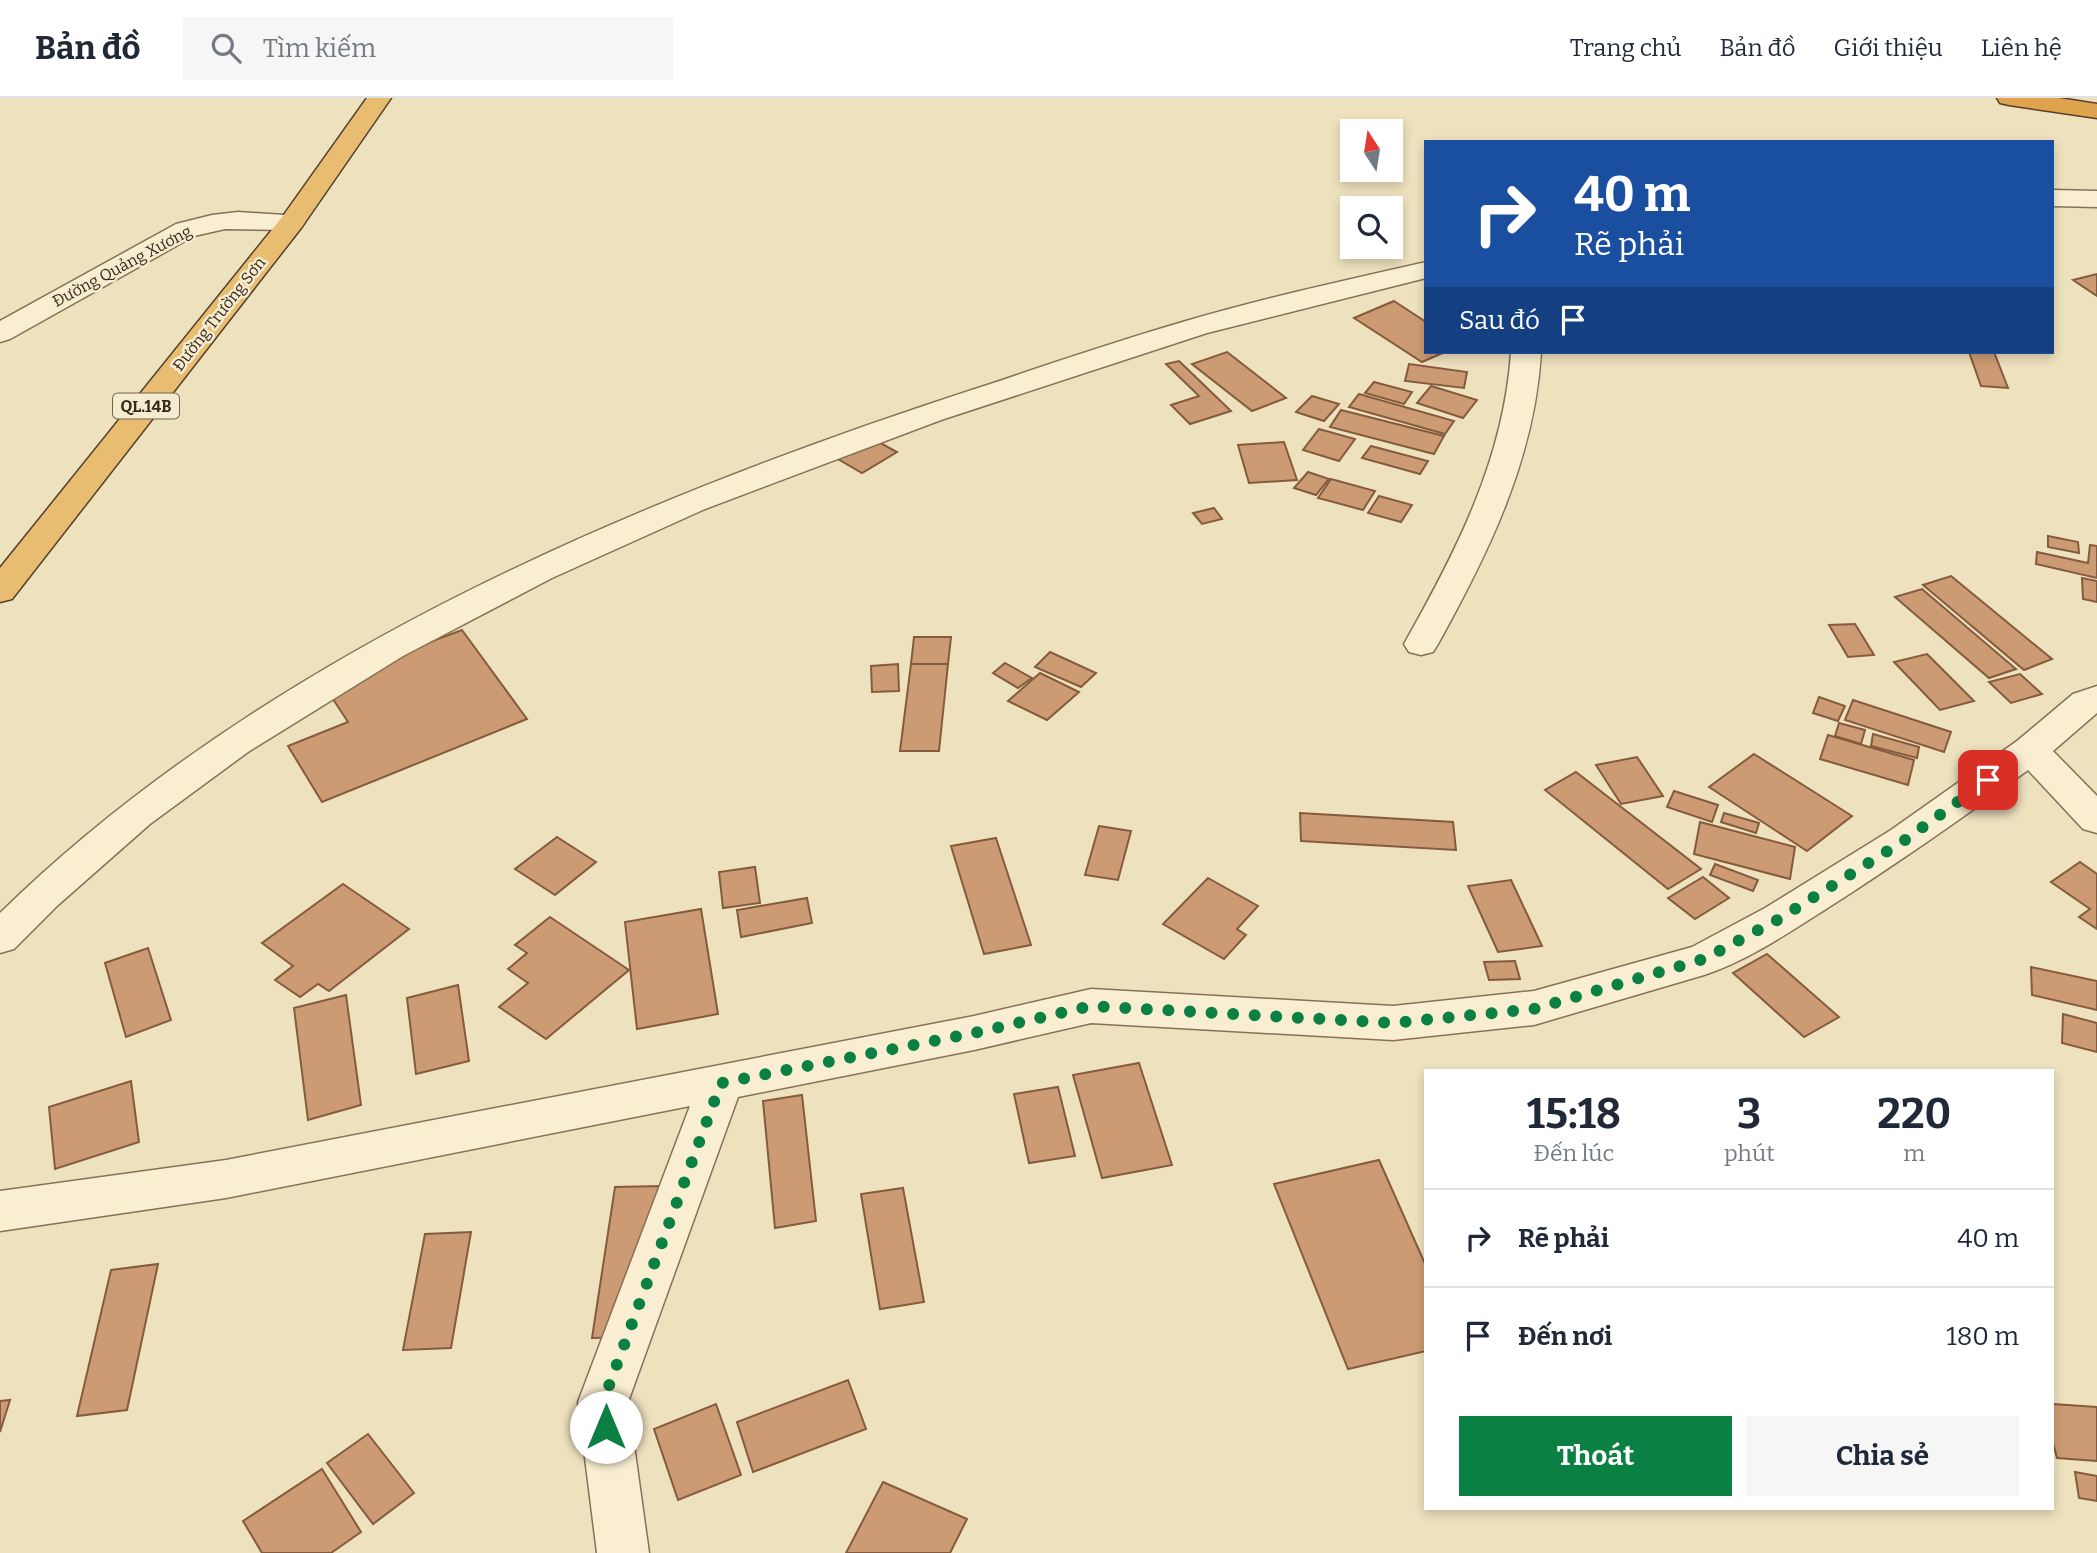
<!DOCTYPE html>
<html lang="vi">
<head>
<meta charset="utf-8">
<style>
	body { margin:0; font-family:Bitter,serif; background:#f6f6f7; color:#1f2937; height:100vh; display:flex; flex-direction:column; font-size:26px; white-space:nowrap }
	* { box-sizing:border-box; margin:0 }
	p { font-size:23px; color:#747a83 }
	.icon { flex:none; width:38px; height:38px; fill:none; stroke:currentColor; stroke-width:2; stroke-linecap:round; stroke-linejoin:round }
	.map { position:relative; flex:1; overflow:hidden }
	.side { position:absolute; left:1424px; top:971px; width:630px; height:441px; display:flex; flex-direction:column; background:#fff; border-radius:0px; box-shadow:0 4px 10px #0003 }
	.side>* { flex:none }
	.guide { position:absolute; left:1424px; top:42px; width:630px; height:214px; border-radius:0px; box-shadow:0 4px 10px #0003; background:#1a4fa0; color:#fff; overflow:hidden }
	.needle { width:46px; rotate:348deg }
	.tools { position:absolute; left:1340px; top:21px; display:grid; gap:14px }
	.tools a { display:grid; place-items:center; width:63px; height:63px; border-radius:0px; background:#fff; box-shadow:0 4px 10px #0003; font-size:35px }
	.pin { position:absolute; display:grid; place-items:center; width:60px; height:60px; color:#fff; margin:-30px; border-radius:14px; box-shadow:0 4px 10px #0006 }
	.me { position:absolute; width:77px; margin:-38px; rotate:0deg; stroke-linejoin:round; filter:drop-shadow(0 0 5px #0008) }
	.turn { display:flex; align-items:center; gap:24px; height:147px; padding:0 35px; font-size:32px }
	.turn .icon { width:91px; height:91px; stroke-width:2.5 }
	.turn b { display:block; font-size:49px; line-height:60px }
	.then { display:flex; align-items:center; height:66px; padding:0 35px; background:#0003; gap:14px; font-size:26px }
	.eta { display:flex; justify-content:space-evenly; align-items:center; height:119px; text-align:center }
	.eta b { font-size:42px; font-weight:700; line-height:49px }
	.cta { display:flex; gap:14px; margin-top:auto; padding:14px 35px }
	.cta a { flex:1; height:80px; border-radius:0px; background:#0b8043; color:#fff; font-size:28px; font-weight:700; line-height:80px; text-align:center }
	.cta a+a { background:#f6f6f7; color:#1f2937 }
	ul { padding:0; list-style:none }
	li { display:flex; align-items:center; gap:21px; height:98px; padding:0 35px; border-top:2px solid #e0e1e3 }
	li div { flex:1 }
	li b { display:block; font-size:26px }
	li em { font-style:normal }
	header { display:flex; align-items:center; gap:42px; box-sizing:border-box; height:98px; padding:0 35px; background:#fff; border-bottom:2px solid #e0e1e3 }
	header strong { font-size:33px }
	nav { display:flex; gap:38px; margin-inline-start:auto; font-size:24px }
	.search { width:490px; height:63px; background:#f6f6f7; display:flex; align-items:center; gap:18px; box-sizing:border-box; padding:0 24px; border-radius:0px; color:#747a83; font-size:26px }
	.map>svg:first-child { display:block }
	.building { fill:#cc9b74; stroke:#855b3d; stroke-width:2 }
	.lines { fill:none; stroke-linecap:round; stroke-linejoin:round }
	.minor-casing { stroke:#867157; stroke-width:3 }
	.tertiary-casing { stroke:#867157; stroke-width:3 }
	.trunk-casing { stroke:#533f2c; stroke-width:3 }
	.motorway-casing { stroke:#533f2c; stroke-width:3 }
	.minor { fill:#f9eed1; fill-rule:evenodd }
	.tertiary { fill:#f9eed1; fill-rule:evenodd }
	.trunk { fill:#e8bc71; fill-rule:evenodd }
	.motorway { fill:#dfa24d; fill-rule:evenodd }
	.route { stroke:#0b8043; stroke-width:12; stroke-dasharray:0 21.6 }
	.labels { text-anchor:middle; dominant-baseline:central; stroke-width:5; stroke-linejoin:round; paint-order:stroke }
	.far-street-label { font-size:16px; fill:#35291c; stroke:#f5ebce }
	.shield { fill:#f5ebce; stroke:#6f6351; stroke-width:2 }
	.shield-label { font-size:16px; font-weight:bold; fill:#35291c }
</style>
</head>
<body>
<header>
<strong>Bản đồ</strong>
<div class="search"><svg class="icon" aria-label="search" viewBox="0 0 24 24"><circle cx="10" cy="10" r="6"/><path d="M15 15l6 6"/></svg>Tìm kiếm</div>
<nav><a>Trang chủ</a><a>Bản đồ</a><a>Giới thiệu</a><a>Liên hệ</a></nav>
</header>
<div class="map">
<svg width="2097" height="1455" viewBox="0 0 2097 1455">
	<rect width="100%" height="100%" fill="#eee1be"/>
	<g class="building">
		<path d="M2097 176V198L2073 182Z"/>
		<path d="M1394 203 1426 224V254H1445L1422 264 1354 220Z"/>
		<path d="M1227 254 1286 300 1252 313 1192 266Z"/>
		<path d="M1969 254H1994L2008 290 1981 288Z"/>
		<path d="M1179 263 1231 313 1190 326 1171 307 1199 298 1166 266Z"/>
		<path d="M1409 266 1467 274 1464 290 1405 283Z"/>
		<path d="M1374 284 1412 294 1404 306 1365 295Z"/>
		<path d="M1431 288 1477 302 1463 320 1417 305Z"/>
		<path d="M1359 296 1454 323 1445 336 1349 309Z"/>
		<path d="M1312 298 1339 306 1324 323 1296 314Z"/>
		<path d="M1341 312 1444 338 1434 356 1330 329Z"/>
		<path d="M1319 331 1355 341 1339 363 1303 352Z"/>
		<path d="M866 337 897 354 862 375 831 357Z"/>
		<path d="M1284 344 1297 382 1249 385 1238 347Z"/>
		<path d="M1371 348 1428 363 1420 376 1362 360Z"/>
		<path d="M1308 374 1329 381 1316 397 1294 390Z"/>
		<path d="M1331 381 1375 393 1363 412 1318 400Z"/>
		<path d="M1379 398 1412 407 1401 424 1368 415Z"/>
		<path d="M1214 410 1222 421 1202 426 1193 415Z"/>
		<path d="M2048 438 2078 444 2079 455 2048 449Z"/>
		<path d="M2090 447 2097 448V480L2036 466 2037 454 2088 465Z"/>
		<path d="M1951 478 2052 561 2024 572 1923 487Z"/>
		<path d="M2082 480 2097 483V504L2083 501Z"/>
		<path d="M1922 491 2016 571 1989 580 1895 499Z"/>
		<path d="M1855 526 1874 557 1848 559 1829 527Z"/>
		<path d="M462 532 527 621 322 704 288 648 348 624 329 595 355 572Z"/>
		<path d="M914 539H951L948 566H911Z"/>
		<path d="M1050 554 1096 575 1081 589 1035 569Z"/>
		<path d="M1927 556 1974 603 1940 612 1894 564Z"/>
		<path d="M1005 565 1032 580 1018 590 993 575Z"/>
		<path d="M898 566 899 593 872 594 871 568Z"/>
		<path d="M911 566H948L939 653H900Z"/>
		<path d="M1040 575 1079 594 1047 622 1008 603Z"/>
		<path d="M2020 576 2042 596 2011 605 1989 584Z"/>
		<path d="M1819 599 1845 608 1838 623 1813 615Z"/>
		<path d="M1853 602 1951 634 1944 654 1845 622Z"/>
		<path d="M1839 625 1865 632 1861 646 1835 638Z"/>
		<path d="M1873 636 1919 649 1917 660 1871 648Z"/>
		<path d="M1828 637 1914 662 1908 687 1820 661Z"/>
		<path d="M1754 656 1852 718 1807 753 1709 689Z"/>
		<path d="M1637 659 1663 698 1621 706 1596 667Z"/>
		<path d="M1576 674 1701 771 1668 791 1545 692Z"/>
		<path d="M1674 693 1718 707 1712 724 1667 709Z"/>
		<path d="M1300 715 1453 724 1456 752 1301 743Z"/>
		<path d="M1724 715 1759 725 1756 735 1721 724Z"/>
		<path d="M1700 724 1795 749 1790 781 1694 756Z"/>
		<path d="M1099 728 1131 733 1118 782 1085 777Z"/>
		<path d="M557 739 596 764 555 797 515 771Z"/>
		<path d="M996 740 1031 847 984 856 951 748Z"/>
		<path d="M2080 764 2097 776V831L2079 819 2090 811 2051 784Z"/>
		<path d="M1715 766 1758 782 1753 793 1710 777Z"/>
		<path d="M755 769 760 805 723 810 719 774Z"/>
		<path d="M1703 779 1729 800 1695 821 1668 800Z"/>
		<path d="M1208 780 1258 808 1237 831 1246 837 1224 861 1163 826Z"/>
		<path d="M1511 782 1542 848 1498 854 1468 788Z"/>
		<path d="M343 786 409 831 329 893 318 886 300 899 275 882 293 868 262 845Z"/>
		<path d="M807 800 812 825 741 839 737 812Z"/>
		<path d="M701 811 718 916 637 931 625 824Z"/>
		<path d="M550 819 629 872 546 941 499 909 528 885 508 871 527 855 515 847Z"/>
		<path d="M148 850 171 922 126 939 105 865Z"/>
		<path d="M1767 856 1839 919 1804 939 1733 875Z"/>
		<path d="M1515 863 1520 881 1489 882 1484 864Z"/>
		<path d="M2031 869 2097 883V912L2032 897Z"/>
		<path d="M458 887 469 963 416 976 407 900Z"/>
		<path d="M346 897 361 1007 308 1022 294 910Z"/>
		<path d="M2063 916 2097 925V954L2062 945Z"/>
		<path d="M1139 965 1172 1067 1102 1080 1073 977Z"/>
		<path d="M131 983 139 1044 55 1071 49 1009Z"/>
		<path d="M1058 989 1075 1058 1029 1065 1014 996Z"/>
		<path d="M802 997 816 1123 775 1130 763 1003Z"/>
		<path d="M1379 1062 1426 1168V1253L1348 1271 1274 1086Z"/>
		<path d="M661 1088 641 1239 592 1240 615 1089Z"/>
		<path d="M903 1090 924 1204 880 1211 861 1096Z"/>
		<path d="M471 1134 451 1250 403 1252 425 1136Z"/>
		<path d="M158 1166 127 1312 77 1318 111 1172Z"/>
		<path d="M848 1282 866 1331 753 1374 737 1324Z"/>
		<path d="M10 1302 0 1334V1303Z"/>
		<path d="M716 1306 741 1377 678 1402 654 1331Z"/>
		<path d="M2053 1306 2097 1309V1363L2057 1360 2053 1345Z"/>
		<path d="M368 1336 414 1395 373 1426 327 1365Z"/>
		<path d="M322 1371 361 1434 331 1455H262L243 1423Z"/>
		<path d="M2075 1374 2097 1378V1403L2079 1400Z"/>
		<path d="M883 1384 967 1421 950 1455H846Z"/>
	</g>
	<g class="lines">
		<defs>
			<g id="minor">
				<path d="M2053 92 2097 93V109L2053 108Z"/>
				<path d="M1426 164V180L1207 235 941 322 705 411 552 480 403 558 248 654 150 726 58 807 14 851 0 855V815C264 557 635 401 981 289 1050 266 1117 243 1186 223 1265 200 1346 182 1426 164Z"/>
				<path d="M1511 254H1541C1535 360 1489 454 1438 546L1433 554 1421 557 1409 554 1404 546C1456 454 1504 361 1511 254Z"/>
				<path d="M2097 588V615L2053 653 2097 698V735L2083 731 2028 672C1961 721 1895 767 1826 811 1788 835 1747 863 1704 877L1534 927 1393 942 1091 925 974 952 738 999 628 1304 649 1455H597L578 1304 690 1008 226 1100 0 1133V1093L226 1062 974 918 1091 891 1393 908 1534 893 1692 849 1765 810 1891 732 2017 643 2073 596Z"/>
			</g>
			<path id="tertiary" d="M238 114 301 118 305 124 301 130 292 132 225 131 194 138 10 241 0 244V223L176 126 212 117Z"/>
			<path id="trunk" d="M367 0H391L301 130 12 501 0 504V470L283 118Z"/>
			<path id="motorway" d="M1997 0H2059L2097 6V20L2009 7 2000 5Z"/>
		</defs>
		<use href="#minor" class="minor-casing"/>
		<use href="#tertiary" class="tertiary-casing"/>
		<use href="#trunk" class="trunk-casing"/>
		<use href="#motorway" class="motorway-casing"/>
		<use href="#minor" class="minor"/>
		<use href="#tertiary" class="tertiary"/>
		<use href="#trunk" class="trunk"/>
		<use href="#motorway" class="motorway"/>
	</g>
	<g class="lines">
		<path class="route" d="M606 1329 603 1304 721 985 974 935 1091 908 1393 925 1534 911 1704 861 1779 821 1905 742 1988 682"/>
	</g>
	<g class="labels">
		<g class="far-street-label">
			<text transform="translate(122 168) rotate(-28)">Đường Quảng Xương</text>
			<text transform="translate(219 216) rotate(-52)">Đường Trường Sơn</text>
		</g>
		<rect class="shield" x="113" y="295.5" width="66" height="25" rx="5"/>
		<g class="shield-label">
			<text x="146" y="308">QL.14B</text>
		</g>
	</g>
</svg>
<div class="tools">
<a><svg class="needle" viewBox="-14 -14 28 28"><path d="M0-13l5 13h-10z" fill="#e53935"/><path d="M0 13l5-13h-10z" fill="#747a83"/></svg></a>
<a><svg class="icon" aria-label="search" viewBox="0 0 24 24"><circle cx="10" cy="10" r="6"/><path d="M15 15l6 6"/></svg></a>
</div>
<div class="pin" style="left:1988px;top:682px;background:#d93025"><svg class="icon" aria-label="arrive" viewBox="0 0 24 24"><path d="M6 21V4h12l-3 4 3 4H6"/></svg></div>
<svg class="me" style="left:606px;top:1329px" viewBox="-20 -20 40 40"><circle r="19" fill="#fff"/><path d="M0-13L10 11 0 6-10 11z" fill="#0b8043"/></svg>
<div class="guide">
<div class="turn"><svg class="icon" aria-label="right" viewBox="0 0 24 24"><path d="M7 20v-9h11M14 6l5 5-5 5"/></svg><div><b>40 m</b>Rẽ phải</div></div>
<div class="then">Sau đó<svg class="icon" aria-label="arrive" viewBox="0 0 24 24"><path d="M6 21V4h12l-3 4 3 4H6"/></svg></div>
</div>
<section class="side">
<div class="eta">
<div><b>15:18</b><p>Đến lúc</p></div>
<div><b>3</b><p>phút</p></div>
<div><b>220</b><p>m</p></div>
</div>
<ul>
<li><svg class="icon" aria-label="right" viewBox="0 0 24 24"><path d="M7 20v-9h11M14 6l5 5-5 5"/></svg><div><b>Rẽ phải</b></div><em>40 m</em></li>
<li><svg class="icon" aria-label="arrive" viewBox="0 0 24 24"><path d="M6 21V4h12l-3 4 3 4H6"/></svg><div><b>Đến nơi</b></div><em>180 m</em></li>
</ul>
<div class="cta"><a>Thoát</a><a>Chia sẻ</a></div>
</section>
</div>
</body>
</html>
